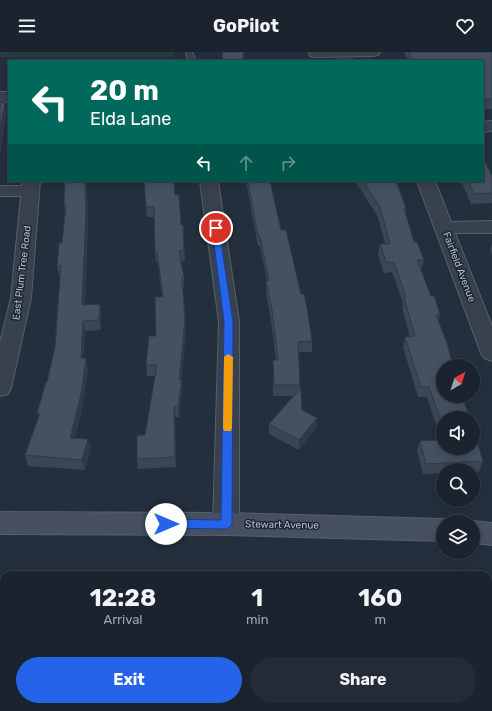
<!DOCTYPE html>
<html lang="en">
<head>
<meta charset="utf-8">
<style>
	body { margin:0; font-family:Rubik,sans-serif; background:#242b36; color:#f1f3f6; height:100vh; display:flex; flex-direction:column; font-size:15px; white-space:nowrap }
	* { box-sizing:border-box; margin:0 }
	p { font-size:13px; color:#a0a4aa }
	.icon { flex:none; width:22px; height:22px; fill:none; stroke:currentColor; stroke-width:2; stroke-linecap:round; stroke-linejoin:round }
	.map { position:relative; flex:1; overflow:hidden }
	.drawer { position:absolute; left:0px; top:519px; width:492px; height:140px; display:flex; flex-direction:column; background:#1b232e; border-radius:12px 12px 0 0; box-shadow:0 2px 10px #0003,0 0 0 1px #39404a }
	.drawer>* { flex:none }
	.banner { position:absolute; left:8px; top:8px; width:476px; height:122px; border-radius:0px; box-shadow:0 2px 10px #0003,0 0 0 1px #39404a; background:#00695c; color:#fff; overflow:hidden }
	.needle { width:26px; rotate:39deg }
	.tools { position:absolute; left:436px; top:307px; display:grid; gap:8px }
	.tools a { display:grid; place-items:center; width:44px; height:44px; border-radius:50%; background:#1b232e; box-shadow:0 2px 10px #0003,0 0 0 1px #39404a; font-size:20px }
	.pin { position:absolute; display:grid; place-items:center; width:34px; height:34px; color:#fff; margin:-17px; border:2px solid #fff; border-radius:50%; box-shadow:0 1px 4px #0007 }
	.me { position:absolute; width:44px; margin:-22px; rotate:90deg; stroke-linejoin:round; filter:drop-shadow(0 0 3px #0008) }
	.turn { display:flex; align-items:center; gap:14px; height:84px; padding:0 16px; font-size:18px }
	.turn .icon { width:52px; height:52px; stroke-width:2.5 }
	.turn b { display:block; font-size:28px; line-height:34px }
	.lanes { display:flex; align-items:center; height:38px; padding:0 16px; background:#0003; justify-content:center; gap:20px; direction:ltr }
	.lanes .off { opacity:.35 }
	.eta { display:flex; justify-content:space-evenly; align-items:center; height:68px; text-align:center }
	.eta b { font-size:24px; font-weight:700; line-height:28px }
	.button { display:flex; gap:8px; margin-top:auto; padding:8px 16px }
	.button a { flex:1; height:46px; border-radius:24px; background:#2563eb; color:#fff; font-size:16px; font-weight:700; line-height:46px; text-align:center }
	.button a+a { background:#242b36; color:#f1f3f6 }
	header { display:flex; justify-content:space-between; align-items:center; height:52px; padding:0 16px; background:#1b232e; font-size:18px; font-weight:700 }
	.map>svg:first-child { display:block }
	.green { fill:#263c3f }
	.lines { fill:none; stroke-linecap:round; stroke-linejoin:round }
	.lane-casing { stroke:#565f6c; stroke-width:2 }
	.street-casing { stroke:#565f6c; stroke-width:2 }
	.secondary-casing { stroke:#565f6c; stroke-width:2 }
	.lane { fill:#38414e; fill-rule:evenodd }
	.street { fill:#38414e; fill-rule:evenodd }
	.secondary { fill:#465061; fill-rule:evenodd }
	.wall { fill:#3b4654 }
	.shaded-wall { fill:#303945 }
	.building { fill:#455162; stroke:#303945 }
	.route { fill:#2563eb; stroke:#184099 }
	.slow { fill:#f59e0b }
	.labels { text-anchor:middle; dominant-baseline:central; stroke-width:3; stroke-linejoin:round; paint-order:stroke }
	.street-label { font-size:10px; fill:#b4bcc9; stroke:#1d2633 }
</style>
</head>
<body>
<header><svg class="icon" aria-label="menu" viewBox="0 0 24 24"><path d="M4 6h16M4 12h16M4 18h16"/></svg>GoPilot<svg class="icon" aria-label="heart" viewBox="0 0 24 24"><path d="M12 20l-8-8c-3-5 5-10 8-4 3-6 11-1 8 4z"/></svg></header>
<div class="map">
<svg width="492" height="659" viewBox="0 0 492 659">
	<rect width="100%" height="100%" fill="#242f3e"/>
	<path class="green" d="M0 0H174L173 5H0Z"/>
	<g class="lines">
		<defs>
			<path id="lane" d="M186 0H192L196 9H188Z"/>
			<g id="street">
				<path d="M309 0H380L378 3 373 4 315 5 310 4Z"/>
				<rect x="0" y="40" width="9" height="10"/>
				<path d="M492 69V79L483 80V70Z"/>
				<path d="M22 129H40L31 246 11 336 8 342 0 344V291L11 246 21 144H0V134H22Z"/>
				<path d="M200 129H218L239 270V472L235 480 226 483 217 480 213 472 219 270Z"/>
				<path d="M417 129H435L451 170 492 169V181H455L492 274V309L484 306 481 301Z"/>
			</g>
			<g id="secondary">
				<path d="M0 460 226 461 443 467 451 470H443V489L226 483 0 482Z"/>
				<path d="M473 469 492 471V493L473 491V470H470Z"/>
			</g>
		</defs>
		<use href="#lane" class="lane-casing"/>
		<use href="#street" class="street-casing"/>
		<use href="#secondary" class="secondary-casing"/>
		<use href="#lane" class="lane"/>
		<use href="#street" class="street"/>
		<use href="#secondary" class="secondary"/>
	</g>
	<g class="wall">
		<path d="M404 0H492V57H483V9H408Z"/>
		<path d="M492 124V151L471 152 461 129H483Z"/>
		<path d="M65 129H87V142L88 170 85 253 100 252 101 263V278L85 279 83 306 88 317 83 352 75 386 91 397 85 418 28 414 25 403 39 365 37 361 47 330 55 295 60 224H59L57 214 62 191 65 160 64 153Z"/>
		<path d="M246 129H270L281 178 312 289V300H299L300 336 302 358 317 366 316 376 299 398 269 382V372L293 344H273V308H276L271 269 266 240 267 229 260 194H258Z"/>
		<path d="M355 129H396L406 156 405 161 414 190 424 208 421 218 431 244 440 262 438 269 443 366V396L483 409 479 420H473V418H443V421L423 422 417 399 420 389 441 388 427 345H418L403 295 405 285H410L402 256 403 251 392 220 384 221 378 203 380 192H385L378 165Z"/>
		<path d="M175 143 181 173H183L185 209H181L184 225V235H182L186 279 181 328 182 339 179 366 175 365 176 415 138 417 137 407 145 383 155 324H147L146 313 156 284 162 245 158 210H156L155 200 154 165H147L146 155Z"/>
		<path d="M492 191V203L490 199Z"/>
		<path d="M442 655H488L492 659H442Z"/>
	</g>
	<g class="shaded-wall">
		<path d="M244 0H245L244 9H242Z"/>
		<path d="M5 51 7 61 0 102V78Z"/>
		<path d="M85 129H87V142L88 170 84 264 82 253Z"/>
		<path d="M100 252 101 263V278L99 268Z"/>
		<path d="M185 268 186 279 181 334 182 328V339L179 366 178 355Z"/>
		<path d="M83 269 85 279 83 316 81 306Z"/>
		<path d="M86 306 88 317 83 352 73 396 70 386Z"/>
		<path d="M174 355 175 365 176 415 175 405Z"/>
		<path d="M317 366 316 376 299 398V388Z"/>
		<path d="M88 387 91 397 85 418 82 408Z"/>
	</g>
	<g class="building">
		<path d="M223 0H244L242 9H223L222 3Z"/>
		<path d="M409 0H492V47H483V9H413Z"/>
		<path d="M335 6H354L355 9H336Z"/>
		<path d="M0 50 5 51 0 78Z"/>
		<path d="M483 105 492 124V141L474 142 468 129H483Z"/>
		<path d="M65 129H85L86 160 82 253 100 252 99 268 83 269 81 306H86L81 342 70 386 88 387 82 408 25 403 40 361H37L46 330H47L55 295 61 213 57 214 59 191H62L66 153H64Z"/>
		<path d="M144 129H174L175 143H179L181 173H183L184 199H179L184 225H182L185 268 179 328H182L178 355H174L175 405 137 407V384L145 383 157 313H146L149 284H156L155 245H163L157 200H155L154 155H146Z"/>
		<path d="M248 129H270L281 178H286L301 242H304L307 256 312 289 298 290 300 333H274L273 308H278L272 258 266 229H269L260 184H258Z"/>
		<path d="M363 129H396L406 156H404L414 190H417L424 208H417L431 244H434L440 262 436 263 447 291 453 314H443V344H462L470 366H443V374L429 335H421L405 285 415 284 404 245H406L394 210H386L380 192H390L380 155Z"/>
		<path d="M301 336 302 358 317 366 299 388 269 372Z"/>
		<path d="M473 376 483 409 426 412 420 389 443 388V396H473Z"/>
		<path d="M488 563H492V659H448V655H488Z"/>
		<path d="M215 655H272V659H214Z"/>
	</g>
	<path class="route" d="M213 174H216L219 176 233 270 232 472 230 475 226 477 166 476 162 475 161 472 162 469 166 467 221 468 224 270 212 176Z"/>
	<path class="slow" d="M228 302 233 305 232 376 231 379H224L223 376 224 305Z"/>
	<g class="labels">
		<g class="street-label">
			<text transform="translate(459 215) rotate(69)">Fairfield Avenue</text>
			<text transform="translate(22 221) rotate(-83)">East Plum Tree Road</text>
			<text transform="translate(282 473) rotate(1)">Stewart Avenue</text>
		</g>
	</g>
</svg>
<div class="tools">
<a><svg class="needle" viewBox="-14 -14 28 28"><path d="M0-13l5 13h-10z" fill="#e53935"/><path d="M0 13l5-13h-10z" fill="#a0a4aa"/></svg></a>
<a><svg class="icon" aria-label="sound" viewBox="0 0 24 24"><path d="M4 9h4l5-4v14l-5-4H4zM17 9q2 3 0 6"/></svg></a>
<a><svg class="icon" aria-label="search" viewBox="0 0 24 24"><circle cx="10" cy="10" r="6"/><path d="M15 15l6 6"/></svg></a>
<a><svg class="icon" aria-label="layers" viewBox="0 0 24 24"><path d="M12 4l9 5-9 5-9-5zM3 14l9 5 9-5"/></svg></a>
</div>
<div class="pin" style="left:216px;top:176px;background:#d93025"><svg class="icon" aria-label="arrive" viewBox="0 0 24 24"><path d="M6 21V4h12l-3 4 3 4H6"/></svg></div>
<svg class="me" style="left:166px;top:472px" viewBox="-20 -20 40 40"><circle r="19" fill="#fff"/><path d="M0-13L10 11 0 6-10 11z" fill="#2563eb"/></svg>
<div class="banner">
<div class="turn"><svg class="icon" aria-label="left" viewBox="0 0 24 24"><path d="M17 20v-9H6M10 6l-5 5 5 5"/></svg><div><b>20 m</b>Elda Lane</div></div>
<div class="lanes"><svg class="icon" aria-label="left" viewBox="0 0 24 24"><path d="M17 20v-9H6M10 6l-5 5 5 5"/></svg><svg class="icon off" aria-label="ahead" viewBox="0 0 24 24"><path d="M12 20V5M6 11l6-6 6 6"/></svg><svg class="icon off" aria-label="right" viewBox="0 0 24 24"><path d="M7 20v-9h11M14 6l5 5-5 5"/></svg></div>
</div>
<section class="drawer">
<div class="eta">
<div><b>12:28</b><p>Arrival</p></div>
<div><b>1</b><p>min</p></div>
<div><b>160</b><p>m</p></div>
</div>
<div class="button"><a>Exit</a><a>Share</a></div>
</section>
</div>
</body>
</html>
